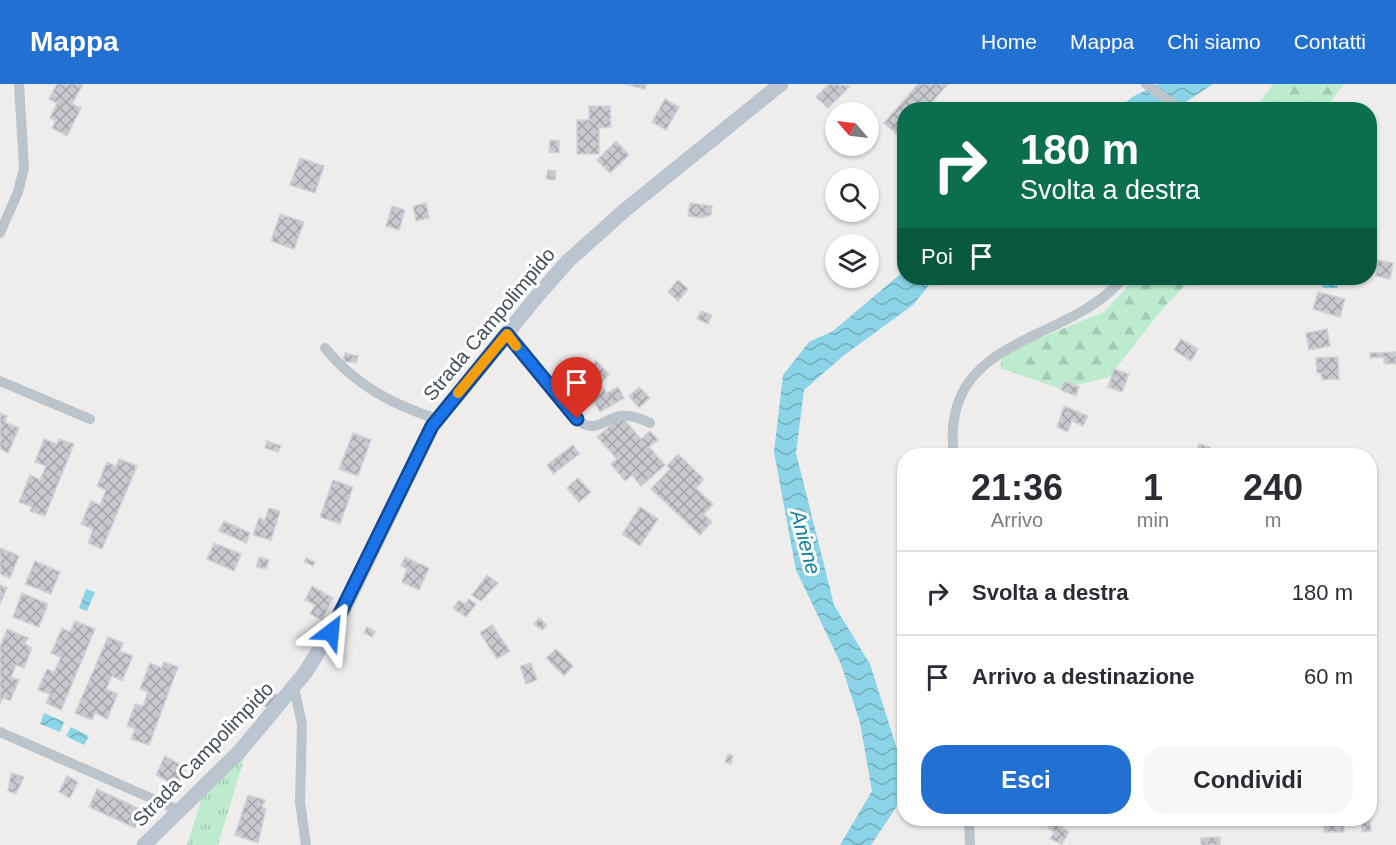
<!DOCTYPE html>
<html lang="it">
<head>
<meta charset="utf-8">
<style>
	body { margin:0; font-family:Helvetica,sans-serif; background:#f7f7f7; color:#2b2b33; height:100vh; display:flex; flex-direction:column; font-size:22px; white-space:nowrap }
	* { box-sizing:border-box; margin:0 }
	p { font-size:20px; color:#7c7c81 }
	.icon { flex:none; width:33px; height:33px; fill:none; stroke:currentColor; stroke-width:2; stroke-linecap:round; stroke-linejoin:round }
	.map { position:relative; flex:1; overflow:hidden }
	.drawer { position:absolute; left:897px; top:364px; width:480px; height:378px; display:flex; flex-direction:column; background:#fff; border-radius:24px; box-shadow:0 2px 4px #0004 }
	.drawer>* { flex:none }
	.top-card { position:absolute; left:897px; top:18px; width:480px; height:183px; border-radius:24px; box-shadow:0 2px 4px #0004; background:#0b6e4f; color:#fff; overflow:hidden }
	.needle { width:39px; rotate:298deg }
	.tools { position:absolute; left:825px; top:18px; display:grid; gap:12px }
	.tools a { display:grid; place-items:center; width:54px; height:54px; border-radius:50%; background:#fff; box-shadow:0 2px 4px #0004; font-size:30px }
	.pin { position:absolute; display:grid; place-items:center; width:51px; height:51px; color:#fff; margin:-62px -26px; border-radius:50% 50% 50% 0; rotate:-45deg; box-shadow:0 0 6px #0007 }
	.pin .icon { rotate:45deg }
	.me { position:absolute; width:66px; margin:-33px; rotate:29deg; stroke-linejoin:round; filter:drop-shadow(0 0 4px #0008) }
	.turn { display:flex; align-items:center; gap:21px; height:126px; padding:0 24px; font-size:27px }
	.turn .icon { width:78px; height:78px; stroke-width:2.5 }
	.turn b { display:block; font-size:42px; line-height:51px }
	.then { display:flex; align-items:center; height:57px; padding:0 24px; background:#0003; gap:12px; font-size:22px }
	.eta { display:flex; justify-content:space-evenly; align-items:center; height:102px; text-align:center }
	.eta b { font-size:36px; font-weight:800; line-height:42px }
	.action { display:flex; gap:12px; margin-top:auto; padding:12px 24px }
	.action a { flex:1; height:69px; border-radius:24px; background:#2370d3; color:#fff; font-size:24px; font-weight:800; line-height:69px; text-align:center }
	.action a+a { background:#f7f7f7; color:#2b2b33 }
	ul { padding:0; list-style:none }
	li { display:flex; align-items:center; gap:18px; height:84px; padding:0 24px; border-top:2px solid #e1e1e2 }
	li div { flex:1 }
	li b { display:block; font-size:22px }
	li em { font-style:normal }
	header { display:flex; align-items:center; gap:36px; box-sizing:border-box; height:84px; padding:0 30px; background:#2370d3; color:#fff }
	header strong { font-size:28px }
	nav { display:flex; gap:33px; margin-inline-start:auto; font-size:21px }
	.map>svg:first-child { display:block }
	.grass { fill:url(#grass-tufts) }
	.forest { fill:url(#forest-firs) }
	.water { fill:url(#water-waves) }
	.building { fill:url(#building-cross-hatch); stroke:#d1d3d8; stroke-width:1.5 }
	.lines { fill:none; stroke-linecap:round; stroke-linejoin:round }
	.street { stroke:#bbc4cb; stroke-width:10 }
	.secondary { stroke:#bbc5d0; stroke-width:15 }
	.route-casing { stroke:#114b97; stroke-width:15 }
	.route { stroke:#1a73e8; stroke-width:10 }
	.slow { stroke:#f59e0b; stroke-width:10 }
	.labels { text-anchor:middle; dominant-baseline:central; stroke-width:6; stroke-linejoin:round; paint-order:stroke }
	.street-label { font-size:20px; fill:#465059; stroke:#fff }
	.water-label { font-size:21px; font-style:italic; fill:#14819e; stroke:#fff }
</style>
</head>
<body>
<header>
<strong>Mappa</strong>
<nav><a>Home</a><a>Mappa</a><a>Chi siamo</a><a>Contatti</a></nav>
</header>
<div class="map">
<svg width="1396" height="761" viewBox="0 0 1396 761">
	<defs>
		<pattern id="grass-tufts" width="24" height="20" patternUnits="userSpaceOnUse" patternTransform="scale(1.5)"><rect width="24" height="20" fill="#bcebce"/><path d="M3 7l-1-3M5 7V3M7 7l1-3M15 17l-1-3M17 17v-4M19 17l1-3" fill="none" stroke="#a3cbb3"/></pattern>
		<pattern id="forest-firs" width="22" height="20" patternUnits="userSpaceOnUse" patternTransform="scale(1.5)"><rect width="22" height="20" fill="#bcebce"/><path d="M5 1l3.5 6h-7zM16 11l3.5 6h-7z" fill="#a3cbb3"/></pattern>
		<pattern id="water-waves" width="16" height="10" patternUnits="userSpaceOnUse" patternTransform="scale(1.5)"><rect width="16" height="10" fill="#8bd3e6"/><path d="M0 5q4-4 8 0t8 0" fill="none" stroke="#73aebd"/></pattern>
		<pattern id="building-cross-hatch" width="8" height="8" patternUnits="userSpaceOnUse" patternTransform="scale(1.5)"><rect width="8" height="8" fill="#c7c9cf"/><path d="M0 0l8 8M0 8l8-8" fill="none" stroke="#a3a6ab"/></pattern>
	</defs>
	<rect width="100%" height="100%" fill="#efecec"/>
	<path class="grass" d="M246 668 218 761H187L204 707Z"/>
	<g class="forest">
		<path d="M1273 0H1344L1326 25H1255Z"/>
		<path d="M1135 194H1192L1159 229 1109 293 1061 305 1000 284 1003 269 1104 228Z"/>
	</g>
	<g class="water">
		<path d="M1159 0H1213L1175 25 1115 26 1134 12Z"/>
		<path d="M904 187V194H935L913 221 843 272 804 306 796 369 834 521 870 580 904 687 903 713 871 761H840L872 707 860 639 841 580 796 486 774 368 783 291 809 258 833 247Z"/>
		<path d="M1325 195 1336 196 1338 204H1323L1322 199Z"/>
		<path d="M86 505 95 508 87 527 79 524Z"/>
		<path d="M44 629 64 638 60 648 40 640Z"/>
		<path d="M71 643 89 652 84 661 66 652Z"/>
	</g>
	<g class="building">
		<path d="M57 0H83L72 20 81 24 67 52 52 44 56 37 50 34 57 19 49 15Z"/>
		<path d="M624 0H646L645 5Z"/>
		<path d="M829 0 850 2 828 24 816 13Z"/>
		<path d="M918 0H948L925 26H904V49L901 54 884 39Z"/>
		<path d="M665 15 679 23 666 46 652 38Z"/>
		<path d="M589 22H610L611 43 599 44V70H577V36H589Z"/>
		<path d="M550 56 559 57V69L549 68Z"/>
		<path d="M616 57 629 71 610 89 597 76Z"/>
		<path d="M300 74 324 82 315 109 290 101Z"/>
		<path d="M548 86 556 87 555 96 546 95Z"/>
		<path d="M426 119 429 134 416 137 413 122Z"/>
		<path d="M690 119 712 122 711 131 702 134 688 132Z"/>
		<path d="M392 122 405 126 399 146 386 142Z"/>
		<path d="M280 130 304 138 294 165 271 157Z"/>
		<path d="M1378 176 1393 179 1390 195 1376 192Z"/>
		<path d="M678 196 688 205 678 217 668 208Z"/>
		<path d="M1318 208 1345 215 1340 233 1313 225Z"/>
		<path d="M701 227 712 231 708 240 697 235Z"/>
		<path d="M1327 245 1330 262 1309 266 1306 249Z"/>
		<path d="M1181 255 1198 265 1191 277 1174 266Z"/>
		<path d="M1396 268V280H1384V273L1370 274V269Z"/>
		<path d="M345 269 358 272 356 279 343 277Z"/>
		<path d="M1338 273 1339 295 1322 296 1321 289H1317L1316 274Z"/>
		<path d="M596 277 609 290 599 302 585 288Z"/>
		<path d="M1114 285 1129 290 1122 308 1108 303Z"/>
		<path d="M1064 297 1079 303 1076 312 1061 306Z"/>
		<path d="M602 302 607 309 618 303 624 314 600 328 595 319 579 328 573 319Z"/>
		<path d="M639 303 650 314 639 324 629 312Z"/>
		<path d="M1064 322 1088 332 1083 342 1072 337 1068 348 1057 343Z"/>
		<path d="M0 329 7 332 5 338 19 344 8 369 0 365Z"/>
		<path d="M621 332 641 355 650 347 658 356 649 363 665 381 641 402 632 391 625 397 611 380 617 375 597 353Z"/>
		<path d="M353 349 371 356 358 392 339 385Z"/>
		<path d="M44 355 57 360 59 355 74 360 45 432 30 427 32 423 19 418 30 391 40 396 46 382 35 378Z"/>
		<path d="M267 357 281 362 278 368 265 364Z"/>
		<path d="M1199 360 1210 363 1207 372H1195Z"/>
		<path d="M573 361 579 370 553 390 547 381Z"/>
		<path d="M678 370 704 395 696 404 713 420 704 430 712 438 700 451 651 405 670 385 667 382Z"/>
		<path d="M119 375 137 382 102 465 88 459 93 445 81 440 91 417 100 421 106 406 97 402 107 378 116 382Z"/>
		<path d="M1370 389 1376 390 1371 415H1370Z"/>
		<path d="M578 394 591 408 579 418 567 404Z"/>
		<path d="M333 396 353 403 340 440 320 433Z"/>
		<path d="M640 423 658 435 640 462 622 450Z"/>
		<path d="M269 424 280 427 271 456 253 451 259 434 265 436Z"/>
		<path d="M224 437 250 449 246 459 219 447Z"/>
		<path d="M214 459 241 470 234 487 207 475Z"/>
		<path d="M0 464 19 472 10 494 0 490Z"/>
		<path d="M259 473 269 476 266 485 256 483Z"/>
		<path d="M405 473 429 484 419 506 402 498 407 485 401 482Z"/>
		<path d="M306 474 315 478 313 482 304 478Z"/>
		<path d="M35 477 60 488 51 510 25 500Z"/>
		<path d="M487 491 498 499 481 517 472 511Z"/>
		<path d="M0 501 7 504 0 520Z"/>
		<path d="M312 502 333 514 322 536 310 530 315 521 305 516Z"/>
		<path d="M22 509 48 520 39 543 13 533Z"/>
		<path d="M469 515 476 520 466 533 453 524 459 516 465 520Z"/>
		<path d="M539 534 547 541 542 546 534 540Z"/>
		<path d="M75 537 95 545 61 626 46 619 50 610 38 606 47 585 54 588 61 573 51 569 62 544 70 548Z"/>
		<path d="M492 541 510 567 497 575 480 549Z"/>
		<path d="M367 543 375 547 372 553 364 549Z"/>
		<path d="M7 545 28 554 25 560 32 564 24 584 16 581 11 593 19 596 10 617 3 614 0 620V563Z"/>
		<path d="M108 553 123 559 120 567 133 572 122 597 112 592 106 605 118 610 107 635 95 629 92 636 75 629Z"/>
		<path d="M556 565 573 582 564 592 546 574Z"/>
		<path d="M164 578 178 583 149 661 131 655 135 645 127 642 135 620 143 622 148 608 140 605 150 579 162 584Z"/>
		<path d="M531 579 537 596 526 600 520 582Z"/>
		<path d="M269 605 278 612 267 624 258 617Z"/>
		<path d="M728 670 733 672 731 680 725 678Z"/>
		<path d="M165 672 186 684 176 702 156 691Z"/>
		<path d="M11 689 24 693 16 710 8 707Z"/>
		<path d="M67 692 78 698 70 714 59 708Z"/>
		<path d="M97 705 142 726 135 744 89 723Z"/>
		<path d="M248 711 265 716 262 723 266 725 258 759 235 751Z"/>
		<path d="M1370 730 1371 747 1362 748 1361 735H1370Z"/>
		<path d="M1052 737 1069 748 1062 760 1050 755 1054 748 1048 744Z"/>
		<path d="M1344 739V748H1324V740Z"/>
		<path d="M1220 753V761H1201V754Z"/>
	</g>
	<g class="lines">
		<g class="street">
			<path d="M1146 0 1181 26"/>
			<path d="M0 149 18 108 24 84 19 0"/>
			<path d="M507 251 583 340C607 350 609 318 650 339"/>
			<path d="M325 264C355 301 393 321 437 335"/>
			<path d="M0 297 90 335"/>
			<path d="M954 372C938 250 1069 261 1123 194"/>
			<path d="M294 604 302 640 300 718 306 761"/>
			<path d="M0 648 178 726"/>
			<path d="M969 735 970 761"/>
		</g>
		<path class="secondary" d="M144 761 239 668 305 589 344 525 432 342 538 211 568 177 625 126 781 0"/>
	</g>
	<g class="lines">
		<defs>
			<path id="route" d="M331 548 432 342 507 250 577 335"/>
		</defs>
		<use href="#route" class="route-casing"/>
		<use href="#route" class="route"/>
		<path class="slow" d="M458 309 507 250 516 262"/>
	</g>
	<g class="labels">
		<g class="street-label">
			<text transform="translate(489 240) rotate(-50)">Strada Campolimpido</text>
			<text transform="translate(203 670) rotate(-46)">Strada Campolimpido</text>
		</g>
		<g class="water-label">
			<text transform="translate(806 458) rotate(75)">Aniene</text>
		</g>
	</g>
</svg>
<div class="tools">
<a><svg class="needle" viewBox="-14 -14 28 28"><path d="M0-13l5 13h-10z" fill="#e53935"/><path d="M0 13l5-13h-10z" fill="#7c7c81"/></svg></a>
<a><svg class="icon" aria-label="search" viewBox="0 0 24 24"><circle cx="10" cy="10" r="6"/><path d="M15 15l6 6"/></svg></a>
<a><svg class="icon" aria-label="layers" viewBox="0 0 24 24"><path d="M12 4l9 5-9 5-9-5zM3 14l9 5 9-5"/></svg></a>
</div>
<div class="pin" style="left:577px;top:335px;background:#d93025"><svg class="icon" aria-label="arrive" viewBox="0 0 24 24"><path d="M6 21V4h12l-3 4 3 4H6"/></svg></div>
<svg class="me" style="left:331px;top:548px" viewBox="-20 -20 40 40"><path d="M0-17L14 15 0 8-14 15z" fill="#1a73e8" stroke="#fff" stroke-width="4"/></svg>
<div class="top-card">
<div class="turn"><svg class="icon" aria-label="right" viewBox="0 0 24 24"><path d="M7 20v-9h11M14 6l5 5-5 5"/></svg><div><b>180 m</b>Svolta a destra</div></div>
<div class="then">Poi<svg class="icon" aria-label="arrive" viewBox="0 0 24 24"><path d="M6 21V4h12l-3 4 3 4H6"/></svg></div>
</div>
<section class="drawer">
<div class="eta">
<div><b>21:36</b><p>Arrivo</p></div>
<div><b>1</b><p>min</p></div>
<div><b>240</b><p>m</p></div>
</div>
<ul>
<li><svg class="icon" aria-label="right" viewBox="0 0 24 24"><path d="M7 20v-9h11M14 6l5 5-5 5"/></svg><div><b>Svolta a destra</b></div><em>180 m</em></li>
<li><svg class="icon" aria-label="arrive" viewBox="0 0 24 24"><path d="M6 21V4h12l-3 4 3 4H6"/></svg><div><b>Arrivo a destinazione</b></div><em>60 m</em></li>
</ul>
<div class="action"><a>Esci</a><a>Condividi</a></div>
</section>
</div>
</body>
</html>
